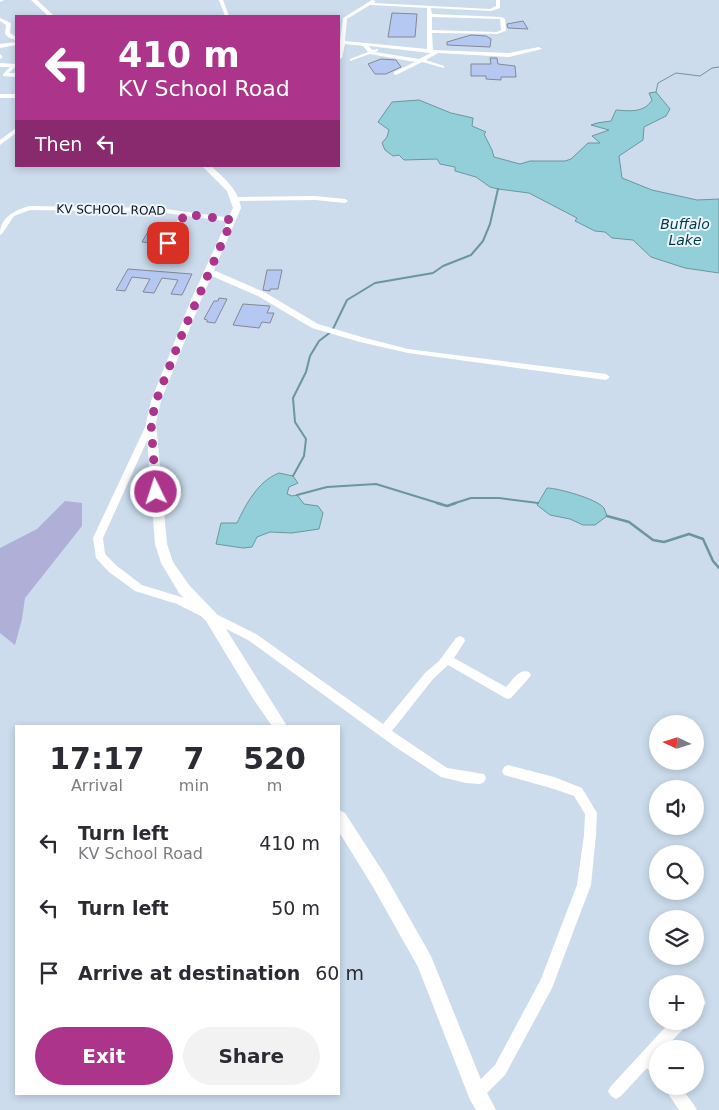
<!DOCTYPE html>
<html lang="en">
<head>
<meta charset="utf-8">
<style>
	body { margin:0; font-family:"DejaVu Sans",sans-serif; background:#f2f2f3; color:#2b2b33; height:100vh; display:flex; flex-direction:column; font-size:19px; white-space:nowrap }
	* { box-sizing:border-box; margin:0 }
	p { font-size:16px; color:#7c7c81 }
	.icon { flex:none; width:28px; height:28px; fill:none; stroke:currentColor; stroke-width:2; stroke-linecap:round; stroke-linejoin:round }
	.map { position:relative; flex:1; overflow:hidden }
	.side { position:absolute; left:15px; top:725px; width:325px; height:370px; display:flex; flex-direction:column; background:#fff; border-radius:0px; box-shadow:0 2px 8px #0003 }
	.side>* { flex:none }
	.hud { position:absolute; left:15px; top:15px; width:325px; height:152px; border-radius:0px; box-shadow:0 2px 8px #0003; background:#ac348a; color:#fff; overflow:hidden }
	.needle { width:32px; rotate:274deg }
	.tools { position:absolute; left:649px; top:715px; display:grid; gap:10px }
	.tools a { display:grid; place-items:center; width:55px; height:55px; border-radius:50%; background:#fff; box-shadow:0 2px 8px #0003; font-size:25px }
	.pin { position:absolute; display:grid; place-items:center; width:42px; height:42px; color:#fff; margin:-21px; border-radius:10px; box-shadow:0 2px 8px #0006 }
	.me { position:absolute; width:55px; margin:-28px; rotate:356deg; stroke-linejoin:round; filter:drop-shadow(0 0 4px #0008) }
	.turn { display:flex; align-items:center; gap:18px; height:105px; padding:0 20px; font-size:22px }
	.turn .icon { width:65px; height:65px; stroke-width:2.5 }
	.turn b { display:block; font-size:35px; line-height:42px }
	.then { display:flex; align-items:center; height:48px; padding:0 20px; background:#0003; gap:10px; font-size:19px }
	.eta { display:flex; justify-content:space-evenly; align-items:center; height:85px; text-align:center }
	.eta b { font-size:30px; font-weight:700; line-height:35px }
	.action { display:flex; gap:10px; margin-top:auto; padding:10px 20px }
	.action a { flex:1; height:58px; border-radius:30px; background:#ac348a; color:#fff; font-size:20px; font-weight:700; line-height:58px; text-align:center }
	.action a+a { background:#f2f2f3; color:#2b2b33 }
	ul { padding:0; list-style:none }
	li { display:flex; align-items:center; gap:15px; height:65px; padding:0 20px }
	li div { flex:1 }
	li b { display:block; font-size:19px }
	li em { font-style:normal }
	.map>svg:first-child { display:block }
	.built { fill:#ccdcec; fill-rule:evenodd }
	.green { fill:#afafd8 }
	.water { fill:#93cfd9; stroke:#6b969e }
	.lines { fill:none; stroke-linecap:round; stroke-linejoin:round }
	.stream-far2 { stroke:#6b969e; stroke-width:1 }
	.stream-far1 { stroke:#6b969e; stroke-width:2 }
	.stream { stroke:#6b969e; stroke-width:2.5 }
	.building { fill:#b5c8f2; stroke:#838894 }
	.minor { fill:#fff; fill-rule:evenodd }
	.tertiary { fill:#fff; fill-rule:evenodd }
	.route { stroke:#ac348a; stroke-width:9; stroke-dasharray:0 16.2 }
	.labels { text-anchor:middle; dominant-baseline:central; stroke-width:4; stroke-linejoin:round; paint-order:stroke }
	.far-street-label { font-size:12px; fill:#0e1115; stroke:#ecf5fd }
	.far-water-label { font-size:14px; font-style:italic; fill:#003941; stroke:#ecf5fd }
</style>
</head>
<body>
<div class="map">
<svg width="719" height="1110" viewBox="0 0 719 1110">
	<rect width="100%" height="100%" fill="#dde8f2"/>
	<path class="built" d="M0 0H719V1110H0ZM16 16H339V166H16ZM658 724H695V761H658ZM16 726H339V1094H16ZM658 789H695V826H658ZM658 854H695V891H658ZM658 919H695V956H658ZM658 984H695V1021H658ZM658 1049H695V1086H658Z"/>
	<path class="green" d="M65 501 82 503V526L25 598 22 619 15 645 0 633V548L37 529Z"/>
	<g class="water">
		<path d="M656 92 670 109 666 116 644 127 643 140 619 156 622 178 652 190 697 200 719 199V273L685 268 651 257 633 240 612 238 605 232 595 231 575 221 577 218 529 193 498 189 490 187 476 177 455 171V167L440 164 437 159 404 160 399 155 393 156 385 150 382 143 387 137 389 130 378 122 392 102 419 100 451 113 473 118 472 126 486 132 484 134 492 150 494 157 520 164 530 161H565L571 159 588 143H600L592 136 609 130 591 125 597 123 611 121 616 110C630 111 644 113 652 100L649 93Z"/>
		<path d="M279 473 293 476 298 483 289 487 287 494 292 496 297 495 304 504 318 506 323 513 319 529 292 533 270 532 257 537 252 547 243 548 216 544 221 523H237C246 504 258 481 279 473Z"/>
		<path d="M547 488C558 488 597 499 604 508 605 511 606 513 607 516L595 525H583L570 519 550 515 537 505Z"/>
	</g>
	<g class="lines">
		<path class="stream-far2" d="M656 92 658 83 676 73 700 76 712 68 719 67"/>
		<g class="stream-far1">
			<path d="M293 476 304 456 306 439 295 422 293 398 306 372 310 356 319 341 332 331 347 300 375 283 433 273 443 266 471 255 483 241 490 224 498 189"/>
			<path d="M297 495 327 487 376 484 441 504"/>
			<path d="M452 504 471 498H499L538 503"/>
		</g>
		<g class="stream">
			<path d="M437 503 447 506 456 503"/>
			<path d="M607 516 629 522 653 540 664 542 689 534 703 539 713 561 719 568"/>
		</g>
	</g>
	<g class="building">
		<path d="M392 13 417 14 415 37H388Z"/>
		<path d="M523 21 528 29 508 28 507 24Z"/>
		<path d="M471 35 486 36 491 39 490 47 447 45V42Z"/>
		<path d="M490 58H497L498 64 515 66 516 77H501V80L486 79V76H471V64H491Z"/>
		<path d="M381 59 396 60 401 67 386 74H375L368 64Z"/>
		<path d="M151 227 164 228 155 243 142 242Z"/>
		<path d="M128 269 192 274 182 295 171 294 178 280 162 278 154 293 143 292 150 279 132 277 125 291 116 290Z"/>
		<path d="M267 270H282L278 289H270V291L263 290Z"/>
		<path d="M219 298 227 299 215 323 207 322V320L204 319 214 301H218Z"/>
		<path d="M243 304 270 306 267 313H274L270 323 262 322 259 328 233 325Z"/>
	</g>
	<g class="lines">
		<g class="minor">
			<path d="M0 0H4L0 2Z"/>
			<path d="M219 0H223L229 16H225Z"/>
			<path d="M372 0 376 1 374 3 490 9 496 6V0H500V8L491 11 431 8 432 14 502 17 505 19 506 31 497 34 432 33 433 50 509 53 539 47 542 49 509 57 438 53 426 60 444 66V68L422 62 396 75 394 74V72L415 62 370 54 350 61V59L368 52 363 46 345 44 342 58 339 59 340 44 339 41H340L343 18ZM370 5 427 8V49L345 41 347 19ZM432 17 500 19 501 30 497 32 432 30ZM369 46 430 53H431L419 59 375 52 378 51V49L372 50Z"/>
			<path d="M0 18 11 23 10 33 16 37V40L9 38 5 34 6 25 0 21Z"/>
			<path d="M16 42V45L0 48V44Z"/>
			<path d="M0 54 3 57 0 59Z"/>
			<path d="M0 63 16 64V66L9 73H16V77L3 76V74L10 67H0Z"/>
			<rect x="0" y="94" width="16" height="4"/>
			<path d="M16 128V133L0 145V140Z"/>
			<path d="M315 196 345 199 348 201 345 203 315 200 237 201 234 199 237 197Z"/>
			<path d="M29 206 158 208 232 218 235 220 232 222 187 216 163 258 159 260 155 258 181 215 158 212 30 210 14 216 2 234 0 235C0 217 14 211 29 206Z"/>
			<path d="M205 269H211L264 292 318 324 365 338 408 349 606 374 610 377 606 380 408 353 360 342 312 328 258 296 205 273Z"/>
			<path d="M151 420 155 423 103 538 105 554 117 566 142 585 184 598 256 634 383 724 425 673 439 661 456 638 460 636 464 638 465 641 454 658 506 687C512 681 519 668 529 672L531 675 529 678 511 698 507 699 448 665 433 679 392 731 447 768 484 774 486 778 484 782 480 784 466 783 441 777 394 746 248 640 177 604 135 591 109 572 96 558 93 538 147 423Z"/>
			<path d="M508 765 554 777 582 788 597 813 596 835 591 885 552 988 505 1075 482 1098 477 1101 472 1098 469 1093 472 1088 495 1065 541 979 577 885 584 835 585 814 574 796 554 789 504 775 502 771 504 767Z"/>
			<path d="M699 996 704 998 706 1003 700 1012 695 1014V997Z"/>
			<path d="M671 1021H688L686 1026 664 1049H658V1078L653 1076 647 1068 621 1096 616 1099 611 1096 608 1091 611 1086Z"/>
			<path d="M663 1086H680L694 1105 697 1110H679Z"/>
		</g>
		<g class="tertiary">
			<path d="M31 0H37L54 16H48Z"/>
			<path d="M202 166H211C224 178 239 190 241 208L201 300 161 401 156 423 167 544 173 562 189 585 216 613 287 726H272L252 697 206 621 179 593 161 563 155 544 146 423 151 401 191 300 233 208 227 191Z"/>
			<path d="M339 810 345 813 385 875 431 956 484 1087 496 1110H476L470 1100 418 967 373 887 339 832Z"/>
		</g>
	</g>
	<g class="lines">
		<path class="route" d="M156 492 151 423 156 401 183 332 232 220 185 214 168 243"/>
	</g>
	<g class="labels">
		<g class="far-street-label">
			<text transform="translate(111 210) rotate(1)">KV SCHOOL ROAD</text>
		</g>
		<g class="far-water-label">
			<text x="685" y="224">Buffalo<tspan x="685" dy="16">Lake</tspan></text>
		</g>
	</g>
</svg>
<div class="tools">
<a><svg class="needle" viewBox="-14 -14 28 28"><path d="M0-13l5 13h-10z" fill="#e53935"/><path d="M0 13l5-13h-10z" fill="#7c7c81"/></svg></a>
<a><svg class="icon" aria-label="sound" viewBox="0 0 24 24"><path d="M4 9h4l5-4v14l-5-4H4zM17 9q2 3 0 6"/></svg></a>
<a><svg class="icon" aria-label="search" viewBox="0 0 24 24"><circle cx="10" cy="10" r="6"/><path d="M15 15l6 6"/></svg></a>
<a><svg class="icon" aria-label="layers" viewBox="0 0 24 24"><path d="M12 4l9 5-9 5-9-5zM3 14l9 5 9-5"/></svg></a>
<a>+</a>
<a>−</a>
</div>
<div class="pin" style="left:168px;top:243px;background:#d93025"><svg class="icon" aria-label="arrive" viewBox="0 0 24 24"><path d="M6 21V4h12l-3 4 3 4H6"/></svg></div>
<svg class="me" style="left:156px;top:492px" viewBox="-20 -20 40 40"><circle r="17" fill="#ac348a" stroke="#fff" stroke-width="3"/><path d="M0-11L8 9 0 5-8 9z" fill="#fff"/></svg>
<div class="hud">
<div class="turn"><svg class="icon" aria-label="left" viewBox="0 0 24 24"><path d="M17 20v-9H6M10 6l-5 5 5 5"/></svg><div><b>410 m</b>KV School Road</div></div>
<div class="then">Then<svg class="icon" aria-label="left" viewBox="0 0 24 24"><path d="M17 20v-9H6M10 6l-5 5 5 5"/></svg></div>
</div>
<section class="side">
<div class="eta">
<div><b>17:17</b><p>Arrival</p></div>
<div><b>7</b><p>min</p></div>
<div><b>520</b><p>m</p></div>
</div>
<ul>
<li><svg class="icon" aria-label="left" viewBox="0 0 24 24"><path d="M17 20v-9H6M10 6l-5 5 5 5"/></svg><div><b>Turn left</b><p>KV School Road</p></div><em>410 m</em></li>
<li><svg class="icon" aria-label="left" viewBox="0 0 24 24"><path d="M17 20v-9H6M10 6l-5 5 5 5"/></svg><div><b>Turn left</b></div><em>50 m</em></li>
<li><svg class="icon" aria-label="arrive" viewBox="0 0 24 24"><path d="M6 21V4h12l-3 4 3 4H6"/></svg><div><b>Arrive at destination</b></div><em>60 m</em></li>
</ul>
<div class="action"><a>Exit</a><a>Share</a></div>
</section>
</div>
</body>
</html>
